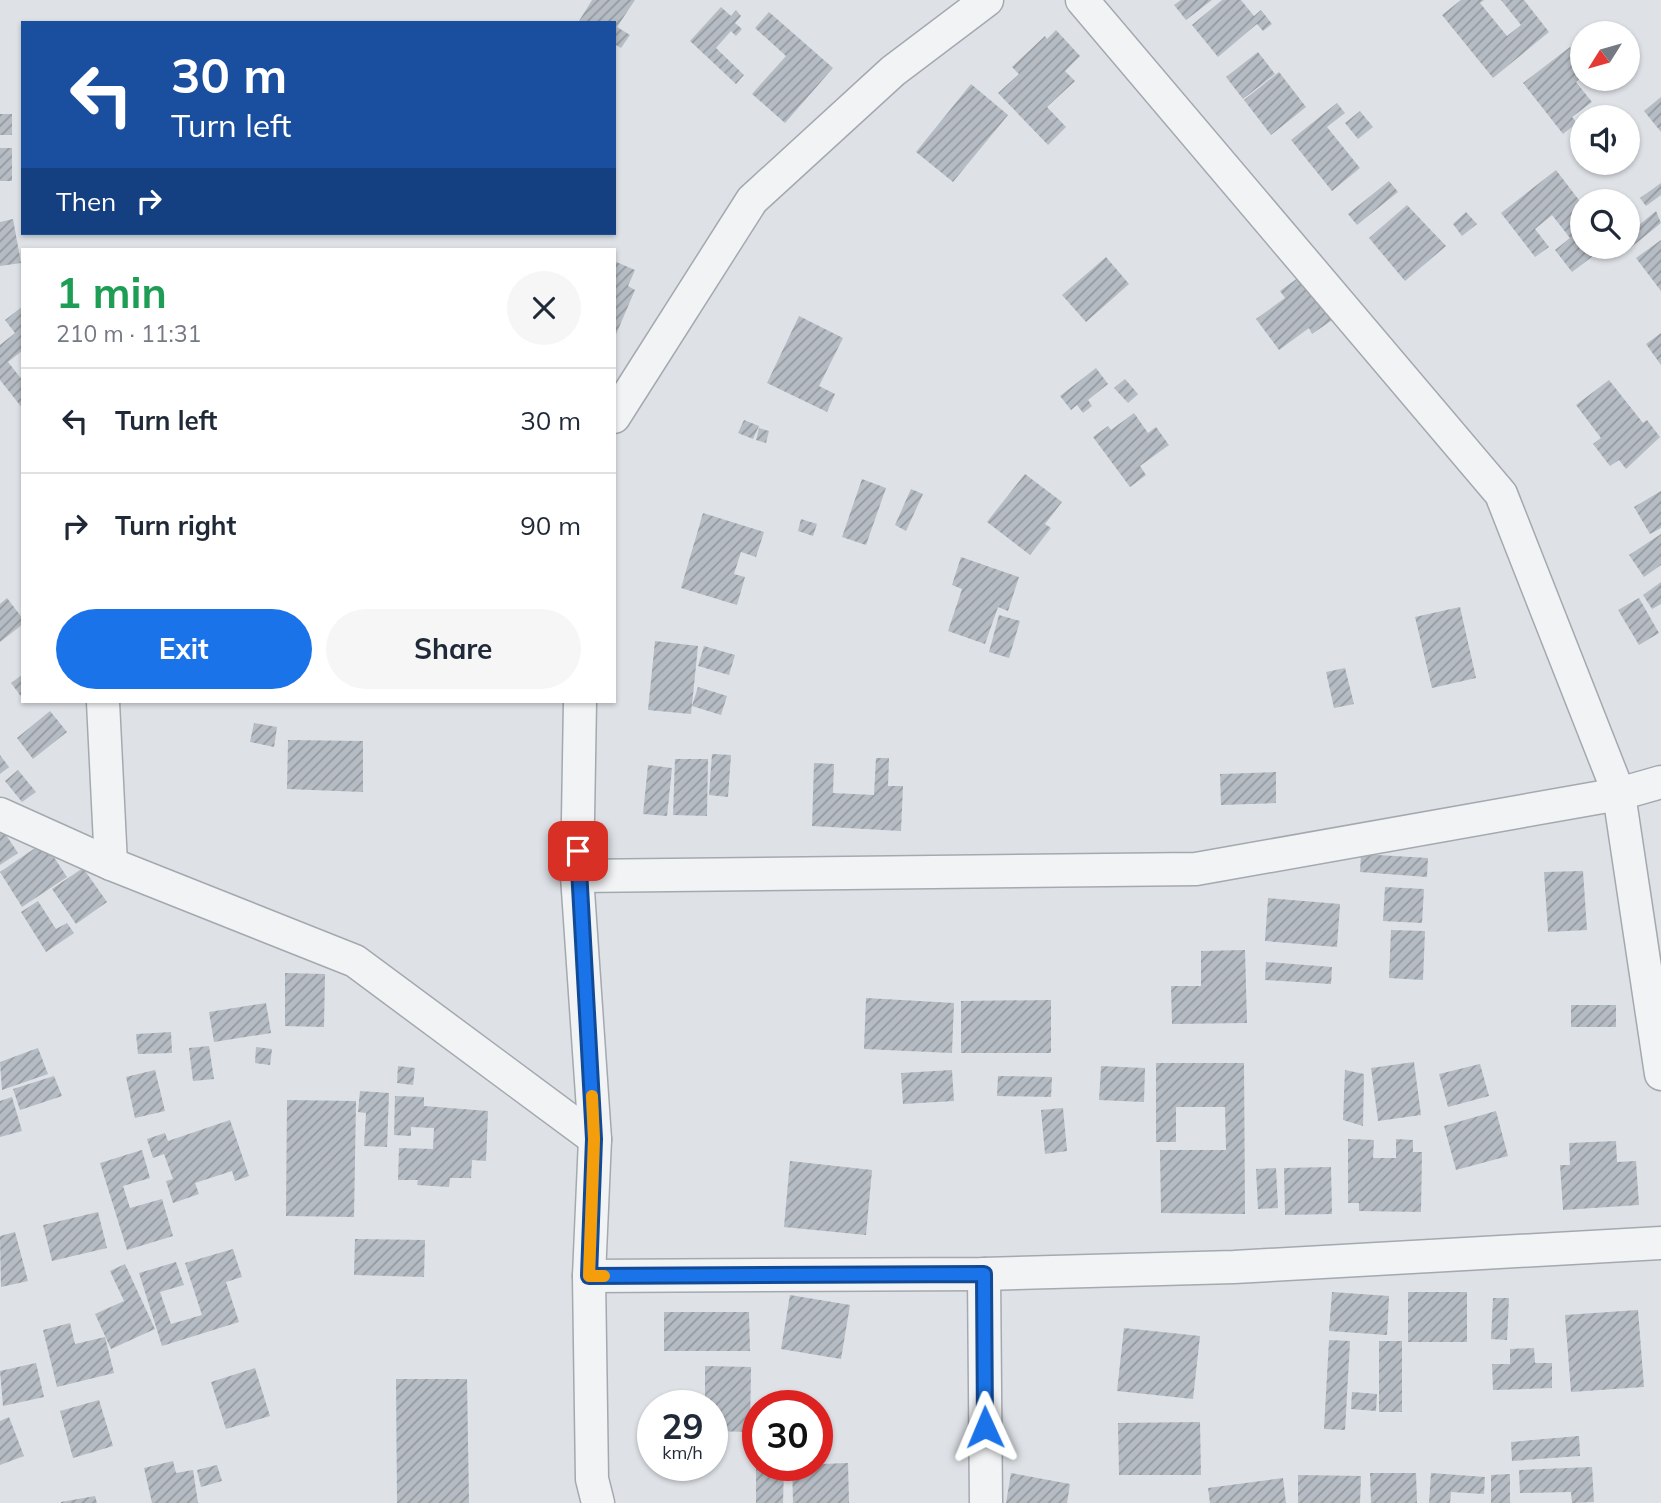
<!DOCTYPE html>
<html lang="en">
<head>
<meta charset="utf-8">
<style>
	body { margin:0; font-family:Mulish,sans-serif; background:#f6f6f7; color:#1f2937; height:100vh; display:flex; flex-direction:column; font-size:26px; white-space:nowrap }
	* { box-sizing:border-box; margin:0 }
	p { font-size:23px; color:#747a83 }
	.icon { flex:none; width:38px; height:38px; fill:none; stroke:currentColor; stroke-width:2; stroke-linecap:round; stroke-linejoin:round }
	.map { position:relative; flex:1; overflow:hidden }
	.sheet { position:absolute; left:21px; top:248px; width:595px; height:455px; display:flex; flex-direction:column; background:#fff; border-radius:0px; box-shadow:0 2px 5px #0004 }
	.sheet>* { flex:none }
	.banner { position:absolute; left:21px; top:21px; width:595px; height:214px; border-radius:0px; box-shadow:0 2px 5px #0004; background:#1a4fa0; color:#fff; overflow:hidden }
	.needle { width:46px; rotate:233deg }
	.controls { position:absolute; left:1570px; top:21px; display:grid; gap:14px }
	.controls a { display:grid; place-items:center; width:70px; height:70px; border-radius:50%; background:#fff; box-shadow:0 2px 5px #0004; font-size:35px }
	.speed { position:absolute; left:637px; top:1390px; display:flex; gap:14px; font-size:35px; font-weight:700; text-align:center }
	.speed>* { display:grid; place-content:center; width:91px; height:91px; border-radius:50%; background:#fff; box-shadow:0 2px 5px #0004; line-height:1 }
	.speed small { font-size:18px; font-weight:400 }
	.speed .limit { border:10px solid #d22; background:#fff; color:#111 }
	.pin { position:absolute; display:grid; place-items:center; width:60px; height:60px; color:#fff; margin:-30px; border-radius:14px; box-shadow:0 4px 10px #0006 }
	.me { position:absolute; width:77px; margin:-38px; rotate:359deg; stroke-linejoin:round; filter:drop-shadow(0 0 5px #0008) }
	.turn { display:flex; align-items:center; gap:24px; height:147px; padding:0 35px; font-size:32px }
	.turn .icon { width:91px; height:91px; stroke-width:2.5 }
	.turn b { display:block; font-size:49px; line-height:60px }
	.then { display:flex; align-items:center; height:66px; padding:0 35px; background:#0003; gap:14px; font-size:26px }
	.round { display:grid; place-items:center; flex:none; width:74px; height:74px; border-radius:37px; background:#f6f6f7 }
	.head { display:flex; align-items:center; justify-content:space-between; height:119px; padding:0 35px }
	h1 { font-size:42px; font-weight:700; line-height:52px; color:#1e9e55 }
	.button { display:flex; gap:14px; margin-top:auto; padding:14px 35px }
	.button a { flex:1; height:80px; border-radius:42px; background:#1a73e8; color:#fff; font-size:28px; font-weight:700; line-height:80px; text-align:center }
	.button a+a { background:#f6f6f7; color:#1f2937 }
	ul { padding:0; list-style:none }
	li { display:flex; align-items:center; gap:21px; height:105px; padding:0 35px; border-top:2px solid #e0e1e3 }
	li div { flex:1 }
	li b { display:block; font-size:26px }
	li em { font-style:normal }
	.map>svg:first-child { display:block }
	.building { fill:url(#building-hatch) }
	.lines { fill:none; stroke-linecap:round; stroke-linejoin:round }
	.minor-casing { stroke:#a4a9b0; stroke-width:35 }
	.minor { stroke:#f1f3f5; stroke-width:32 }
	.route-casing { stroke:#114b97; stroke-width:18 }
	.route { stroke:#1a73e8; stroke-width:12 }
	.slow { stroke:#f59e0b; stroke-width:12 }
</style>
</head>
<body>
<div class="map">
<svg width="1661" height="1503" viewBox="0 0 1661 1503">
	<defs>
		<pattern id="building-hatch" width="6" height="6" patternUnits="userSpaceOnUse" patternTransform="scale(1.75)"><rect width="6" height="6" fill="#b6bcc3"/><path d="M-1 1l2-2M0 6l6-6M5 7l2-2" fill="none" stroke="#9499a0"/></pattern>
	</defs>
	<rect width="100%" height="100%" fill="#dee2e7"/>
	<g class="building">
		<path d="M592 0H635L617 27 630 35 621 48 614 44V23L579 21Z"/>
		<path d="M1181 0H1212L1186 20 1174 5Z"/>
		<path d="M1222 0H1241L1254 16 1261 10 1272 24 1263 31 1257 24 1218 57 1192 25Z"/>
		<path d="M1461 0H1484L1480 3 1507 36 1521 25 1501 0H1524L1549 32 1493 78 1442 15Z"/>
		<path d="M721 7 731 16 736 10 741 16 735 23 742 29 736 36 731 31 716 48 744 75 736 84 690 41Z"/>
		<path d="M769 12 833 68 785 123 752 94 786 56 755 28Z"/>
		<path d="M1056 30 1080 56 1065 71 1075 81 1047 107 1066 127 1048 145 998 93 1019 74 1012 67 1045 36 1047 39Z"/>
		<path d="M1570 47 1582 62V77L1576 82 1592 102 1572 117 1577 123 1563 134 1523 83Z"/>
		<path d="M1258 52 1275 74 1243 99 1226 77Z"/>
		<path d="M1279 72 1306 107 1271 135 1244 100Z"/>
		<path d="M971 84 1008 115 953 182 916 152Z"/>
		<path d="M1661 97V132L1644 111Z"/>
		<path d="M1337 103 1345 113 1327 127 1360 168 1332 191 1291 140Z"/>
		<path d="M1360 111 1373 127 1358 139 1345 123Z"/>
		<rect x="0" y="114" width="12" height="21"/>
		<rect x="0" y="148" width="12" height="33"/>
		<path d="M1556 170 1582 204V247H1605L1572 272 1555 250 1570 238 1552 215 1535 229 1549 247 1535 257 1501 213Z"/>
		<path d="M1389 181 1398 192 1357 225 1348 214Z"/>
		<path d="M1661 183V195L1646 206 1640 198Z"/>
		<path d="M1407 205 1446 246 1405 281 1369 238Z"/>
		<path d="M1656 211 1661 223 1629 249 1628 234Z"/>
		<path d="M1466 212 1477 224 1462 236 1453 224Z"/>
		<path d="M13 219 21 263 0 266V222Z"/>
		<path d="M1661 240V291L1636 258Z"/>
		<path d="M1106 257 1129 284 1086 322 1062 295Z"/>
		<path d="M614 261 635 270 628 286 635 290 614 339Z"/>
		<path d="M1306 272 1338 316 1312 334 1309 328 1279 350 1256 319 1285 298 1280 291Z"/>
		<path d="M23 306V350L8 362 23 381V409L0 380V345L15 333 5 320Z"/>
		<path d="M799 316 843 338 819 386 835 394 827 412 767 383Z"/>
		<path d="M1661 333V365L1646 344Z"/>
		<path d="M1096 368 1108 384 1088 400 1092 406 1083 413 1077 405 1071 410 1060 396Z"/>
		<path d="M1125 379 1138 394 1128 403 1114 388Z"/>
		<path d="M1609 380 1643 423 1647 420 1660 437 1626 469 1619 460 1610 466 1593 444 1601 438 1576 405Z"/>
		<path d="M1134 413 1148 433 1156 427 1169 445 1140 466 1146 475 1130 487 1093 437 1108 426 1111 430Z"/>
		<path d="M744 420 759 426 753 439 738 433Z"/>
		<path d="M759 428 769 431 766 443 756 440Z"/>
		<path d="M1025 474 1062 502 1045 524 1051 528 1030 555 987 522Z"/>
		<path d="M862 479 886 488 866 545 842 537Z"/>
		<path d="M911 489 923 494 906 531 895 525Z"/>
		<path d="M1661 491V528L1650 534 1634 507Z"/>
		<path d="M703 513 764 532 756 557 741 552 734 574 745 577 737 605 681 588Z"/>
		<path d="M801 519 817 524 813 536 798 531Z"/>
		<path d="M1661 534V565L1644 577 1629 555Z"/>
		<path d="M961 557 1019 577 1008 611 998 607 985 644 948 631 962 589 952 585Z"/>
		<path d="M1661 582V604L1652 609 1643 595Z"/>
		<path d="M7 598 23 619V624L0 642V604Z"/>
		<path d="M1639 598 1659 633 1639 645 1618 610Z"/>
		<path d="M1460 607 1476 678 1432 688 1415 617Z"/>
		<path d="M999 615 1020 621 1009 658 989 652Z"/>
		<path d="M655 641 698 646 691 714 648 710Z"/>
		<path d="M704 646 735 655 729 675 698 666Z"/>
		<path d="M1345 668 1354 704 1334 708 1326 672Z"/>
		<path d="M23 674V699L11 683Z"/>
		<path d="M698 687 727 696 721 715 692 706Z"/>
		<path d="M50 711 67 732 33 759 17 738Z"/>
		<path d="M254 723 277 727 274 747 250 742Z"/>
		<path d="M288 740 363 741V792L287 789Z"/>
		<path d="M712 754 731 755 728 797 709 795Z"/>
		<path d="M0 755 9 767 0 774Z"/>
		<path d="M876 758H889L888 786H903L901 831 812 826 814 763 834 764 833 793 874 795Z"/>
		<path d="M675 759H708L707 816 673 815Z"/>
		<path d="M648 765 672 768 667 816 643 814Z"/>
		<path d="M18 770 36 792 22 802 5 781Z"/>
		<path d="M1276 772V803L1221 805 1220 774Z"/>
		<path d="M0 826 18 853 0 865Z"/>
		<path d="M44 842 67 877 22 907 0 872Z"/>
		<path d="M1361 854 1428 858 1427 877 1360 872Z"/>
		<path d="M83 868 107 902 76 924 52 889Z"/>
		<path d="M1583 871 1587 930 1548 932 1544 872Z"/>
		<path d="M1385 887 1424 889 1422 923 1383 921Z"/>
		<path d="M1268 898 1340 904 1337 947 1265 941Z"/>
		<path d="M38 901 56 929 67 923 74 933 46 952 21 912Z"/>
		<path d="M1391 930 1425 931 1423 980 1389 978Z"/>
		<path d="M1245 950 1247 1023 1172 1024 1171 986H1201V951Z"/>
		<path d="M1266 962 1332 967 1331 984 1265 980Z"/>
		<path d="M285 973 325 974 324 1027 285 1026Z"/>
		<path d="M866 998 954 1003 952 1053 864 1049Z"/>
		<path d="M1051 1000V1053H961V1001Z"/>
		<path d="M266 1003 271 1033 214 1042 209 1012Z"/>
		<rect x="1571" y="1005" width="45" height="22"/>
		<path d="M171 1032 172 1053 138 1054 136 1034Z"/>
		<path d="M209 1046 214 1079 193 1081 189 1048Z"/>
		<path d="M256 1047 272 1049 270 1065 255 1063Z"/>
		<path d="M38 1048 48 1074 2 1090 0 1062Z"/>
		<path d="M1414 1062 1421 1115 1378 1121 1371 1068Z"/>
		<path d="M1156 1063H1244L1245 1214 1161 1213 1160 1150H1226L1225 1107H1176V1142H1156Z"/>
		<path d="M1480 1064 1489 1096 1448 1107 1439 1074Z"/>
		<path d="M398 1066 415 1068 413 1085 397 1083Z"/>
		<path d="M1101 1066 1145 1068 1144 1102 1099 1100Z"/>
		<path d="M155 1070 165 1111 135 1118 126 1077Z"/>
		<path d="M952 1070 954 1101 903 1104 901 1073Z"/>
		<path d="M1345 1070 1364 1074 1363 1126 1343 1120Z"/>
		<path d="M54 1076 62 1096 20 1110 13 1089Z"/>
		<path d="M998 1076 1052 1077 1051 1097 997 1096Z"/>
		<path d="M360 1091 389 1093 387 1147 364 1146 366 1113 358 1112Z"/>
		<path d="M395 1096 424 1097V1106L488 1111 486 1161 472 1160 471 1178H450L449 1187 417 1185 418 1180H398L399 1148 433 1149 434 1128 411 1127V1136L394 1135Z"/>
		<path d="M12 1097 22 1131 0 1137V1101Z"/>
		<path d="M287 1100 356 1101 354 1217 286 1216Z"/>
		<path d="M1063 1108 1067 1151 1045 1154 1041 1110Z"/>
		<path d="M1496 1111 1508 1156 1456 1170 1444 1126Z"/>
		<path d="M230 1120 249 1176 235 1181 232 1171 195 1183 199 1194 173 1203 166 1181 173 1179 164 1154 153 1158 147 1139 165 1133 168 1141Z"/>
		<path d="M1348 1139 1374 1140 1373 1158H1396V1139L1413 1140V1152H1422L1421 1212 1359 1211V1203H1348Z"/>
		<path d="M1616 1141 1617 1162 1636 1161 1639 1205 1563 1210 1560 1165H1570L1569 1143Z"/>
		<path d="M142 1150 150 1178 123 1186 130 1208 162 1199 173 1236 127 1250 100 1163Z"/>
		<path d="M790 1161 872 1170 866 1235 784 1227Z"/>
		<path d="M1331 1167 1332 1214 1285 1215 1284 1168Z"/>
		<path d="M1276 1168 1278 1208 1258 1209 1256 1169Z"/>
		<path d="M98 1212 107 1248 52 1261 43 1225Z"/>
		<path d="M15 1232 28 1281 1 1287 0 1236Z"/>
		<path d="M355 1239 425 1240 424 1277 354 1275Z"/>
		<path d="M233 1249 242 1277 226 1282 239 1322 162 1346 139 1273 176 1262 184 1285 160 1292 171 1324 202 1315 185 1263Z"/>
		<path d="M125 1264 155 1329 111 1349 95 1314 124 1301 110 1271Z"/>
		<path d="M1332 1292 1389 1296 1387 1335 1329 1331Z"/>
		<rect x="1408" y="1292" width="59" height="50"/>
		<path d="M790 1295 850 1305 841 1359 781 1349Z"/>
		<path d="M1493 1298H1509L1507 1340 1491 1339Z"/>
		<path d="M1638 1310 1644 1387 1571 1392 1565 1315Z"/>
		<path d="M664 1312H749L750 1351H664Z"/>
		<path d="M70 1323 75 1344 105 1337 114 1373 57 1387 43 1330Z"/>
		<path d="M1124 1328 1200 1336 1193 1399 1117 1391Z"/>
		<path d="M1329 1340 1350 1341 1345 1430 1324 1429Z"/>
		<rect x="1379" y="1341" width="23" height="71"/>
		<path d="M1534 1348 1535 1363H1552V1388L1493 1390 1492 1364H1510V1349Z"/>
		<path d="M36 1363 44 1397 3 1406 0 1371Z"/>
		<path d="M705 1366 751 1367 750 1432 712 1431V1405H705Z"/>
		<path d="M255 1368 270 1416 226 1429 211 1382Z"/>
		<path d="M396 1379H467L469 1503H397Z"/>
		<path d="M1352 1392 1377 1394 1376 1411 1351 1409Z"/>
		<path d="M99 1400 113 1446 73 1458 60 1411Z"/>
		<path d="M9 1417 24 1456 0 1465V1421Z"/>
		<path d="M1200 1422 1201 1475H1119L1118 1423Z"/>
		<path d="M1579 1436 1580 1456 1512 1461 1511 1442Z"/>
		<path d="M173 1461 176 1473 193 1470 198 1503H152L144 1468Z"/>
		<path d="M848 1463 849 1503H793L792 1465Z"/>
		<path d="M217 1465 222 1481 201 1487 197 1470Z"/>
		<path d="M756 1467 784 1468 783 1503H756Z"/>
		<path d="M1592 1467 1594 1502 1572 1503 1571 1492 1520 1493 1519 1470Z"/>
		<path d="M1011 1473 1070 1484 1067 1503H1006Z"/>
		<path d="M1370 1473H1416L1417 1503H1371Z"/>
		<path d="M1431 1473 1485 1477 1484 1494 1451 1492 1450 1503H1429Z"/>
		<path d="M1510 1474V1503H1491V1475Z"/>
		<path d="M1298 1475 1361 1476 1360 1503H1298Z"/>
		<path d="M1283 1478 1286 1503H1210L1208 1488Z"/>
		<path d="M95 1496 97 1503H61V1502Z"/>
	</g>
	<g class="lines">
		<defs>
			<g id="minor">
				<path d="M1082 0 1501 494 1619 794 1661 1074"/>
				<path d="M614 417 752 200 893 71 987 0"/>
				<path d="M103 702 111 864"/>
				<path d="M580 702 577 876 595 1139 589 1276 592 1479 598 1503"/>
				<path d="M0 814 111 864 355 961 595 1139"/>
				<path d="M577 876 1196 869 1619 794 1661 782"/>
				<path d="M984 1274 986 1503"/>
				<path d="M589 1276 984 1274 1234 1267 1661 1243"/>
			</g>
		</defs>
		<use href="#minor" class="minor-casing"/>
		<use href="#minor" class="minor"/>
	</g>
	<g class="lines">
		<defs>
			<path id="route" d="M578 851 594 1139 589 1276 984 1274 985 1427"/>
		</defs>
		<use href="#route" class="route-casing"/>
		<use href="#route" class="route"/>
		<path class="slow" d="M592 1096 594 1139 589 1276H604"/>
	</g>
</svg>
<div class="controls">
<a><svg class="needle" viewBox="-14 -14 28 28"><path d="M0-13l5 13h-10z" fill="#e53935"/><path d="M0 13l5-13h-10z" fill="#747a83"/></svg></a>
<a><svg class="icon" aria-label="sound" viewBox="0 0 24 24"><path d="M4 9h4l5-4v14l-5-4H4zM17 9q2 3 0 6"/></svg></a>
<a><svg class="icon" aria-label="search" viewBox="0 0 24 24"><circle cx="10" cy="10" r="6"/><path d="M15 15l6 6"/></svg></a>
</div>
<div class="speed"><div>29<small>km/h</small></div><div class="limit">30</div></div>
<div class="pin" style="left:578px;top:851px;background:#d93025"><svg class="icon" aria-label="arrive" viewBox="0 0 24 24"><path d="M6 21V4h12l-3 4 3 4H6"/></svg></div>
<svg class="me" style="left:985px;top:1427px" viewBox="-20 -20 40 40"><path d="M0-17L14 15 0 8-14 15z" fill="#1a73e8" stroke="#fff" stroke-width="4"/></svg>
<div class="banner">
<div class="turn"><svg class="icon" aria-label="left" viewBox="0 0 24 24"><path d="M17 20v-9H6M10 6l-5 5 5 5"/></svg><div><b>30 m</b>Turn left</div></div>
<div class="then">Then<svg class="icon" aria-label="right" viewBox="0 0 24 24"><path d="M7 20v-9h11M14 6l5 5-5 5"/></svg></div>
</div>
<section class="sheet">
<div class="head"><div><h1>1 min</h1><p>210 m · 11:31</p></div><a class="round"><svg class="icon" aria-label="close" viewBox="0 0 24 24"><path d="M6 6l12 12M18 6L6 18"/></svg></a></div>
<ul>
<li><svg class="icon" aria-label="left" viewBox="0 0 24 24"><path d="M17 20v-9H6M10 6l-5 5 5 5"/></svg><div><b>Turn left</b></div><em>30 m</em></li>
<li><svg class="icon" aria-label="right" viewBox="0 0 24 24"><path d="M7 20v-9h11M14 6l5 5-5 5"/></svg><div><b>Turn right</b></div><em>90 m</em></li>
</ul>
<div class="button"><a>Exit</a><a>Share</a></div>
</section>
</div>
</body>
</html>
